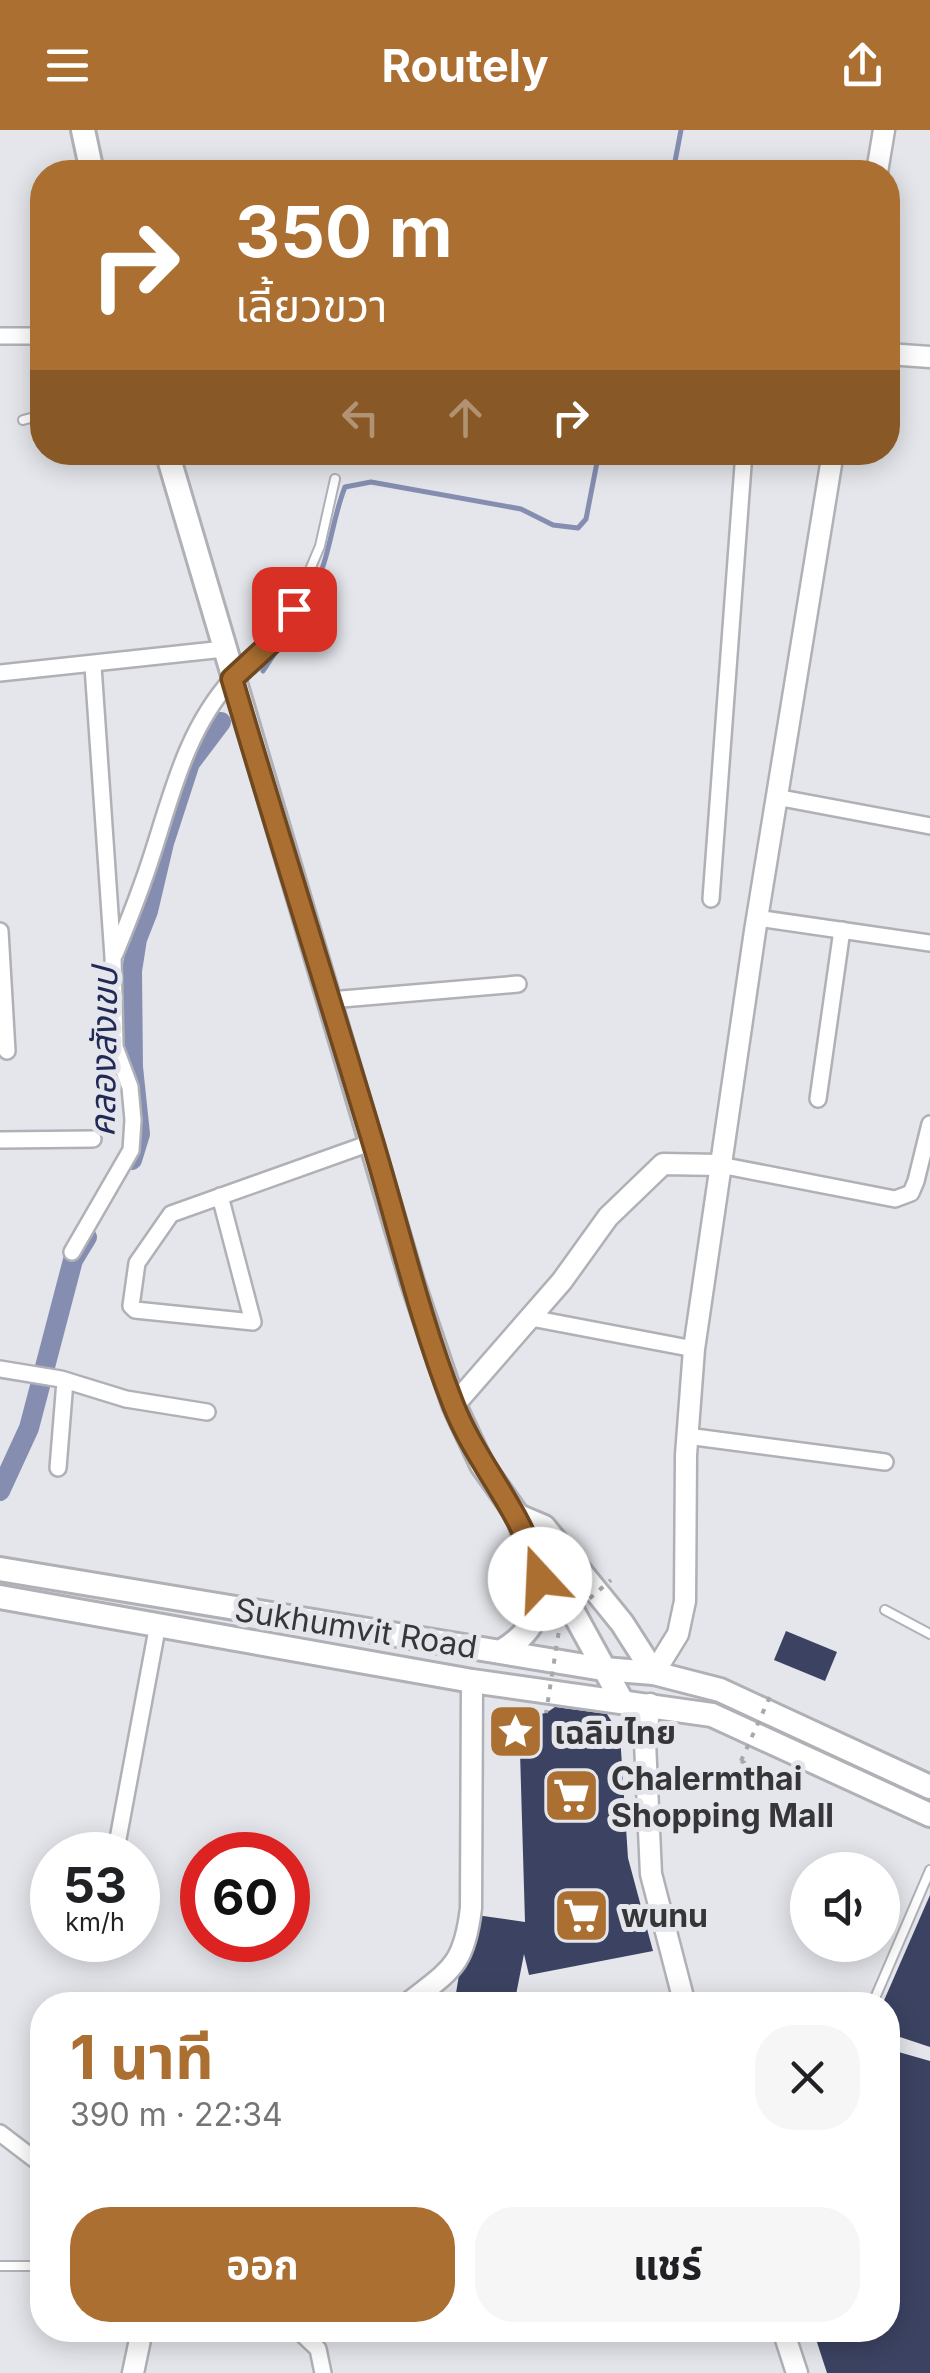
<!DOCTYPE html>
<html lang="th">
<head>
<meta charset="utf-8">
<style>
	body { margin:0; font-family:Inter,"Noto Sans Thai",sans-serif; background:#f6f6f6; color:#202124; height:100vh; display:flex; flex-direction:column; font-size:38px; white-space:nowrap }
	* { box-sizing:border-box; margin:0 }
	p { font-size:32px; color:#757577 }
	.icon { flex:none; width:55px; height:55px; fill:none; stroke:currentColor; stroke-width:2; stroke-linecap:round; stroke-linejoin:round }
	.map { position:relative; flex:1; overflow:hidden }
	.panel { position:absolute; left:30px; top:1862px; width:870px; height:350px; display:flex; flex-direction:column; background:#fff; border-radius:40px; box-shadow:0 5px 25px #0003 }
	.panel>* { flex:none }
	.guide { position:absolute; left:30px; top:30px; width:870px; height:305px; border-radius:40px; box-shadow:0 5px 25px #0003; background:#ab6f31; color:#fff; overflow:hidden }
	.buttons { position:absolute; left:790px; top:1722px; display:grid; gap:20px }
	.buttons a { display:grid; place-items:center; width:110px; height:110px; border-radius:50%; background:#fff; box-shadow:0 5px 25px #0003; font-size:50px }
	.speed { position:absolute; left:30px; top:1702px; display:flex; gap:20px; font-size:50px; font-weight:700; text-align:center }
	.speed>* { display:grid; place-content:center; width:130px; height:130px; border-radius:50%; background:#fff; box-shadow:0 5px 25px #0003; line-height:1 }
	.speed small { font-size:25px; font-weight:400 }
	.speed .limit { border:15px solid #d22; background:#fff; color:#111 }
	.pin { position:absolute; display:grid; place-items:center; width:85px; height:85px; color:#fff; margin:-42px; border-radius:20px; box-shadow:0 5px 15px #0006 }
	.me { position:absolute; width:110px; margin:-55px; rotate:340deg; stroke-linejoin:round; filter:drop-shadow(0 0 8px #0008) }
	.turn { display:flex; align-items:center; gap:35px; height:210px; padding:0 40px; font-size:45px }
	.turn .icon { width:130px; height:130px; stroke-width:2.5 }
	.turn b { display:block; font-size:70px; line-height:85px }
	.lanes { display:flex; align-items:center; height:95px; padding:0 40px; background:#0003; justify-content:center; gap:50px; direction:ltr }
	.lanes .off { opacity:.35 }
	.round { display:grid; place-items:center; flex:none; width:105px; height:105px; border-radius:40px; background:#f6f6f6 }
	.overview { display:flex; align-items:center; justify-content:space-between; height:170px; padding:0 40px }
	h1 { font-size:60px; font-weight:700; line-height:75px; color:#ab6f31 }
	.cta { display:flex; gap:20px; margin-top:auto; padding:20px 40px }
	.cta a { flex:1; height:115px; border-radius:40px; background:#ab6f31; color:#fff; font-size:40px; font-weight:700; line-height:115px; text-align:center }
	.cta a+a { background:#f6f6f6; color:#202124 }
	header { display:flex; justify-content:space-between; align-items:center; height:130px; padding:0 40px; background:#ab6f31; color:#fff; font-size:45px; font-weight:700 }
	.map>svg:first-child { display:block }
	.lines { fill:none; stroke-linecap:round; stroke-linejoin:round }
	.stream { stroke:#858eb0; stroke-width:5 }
	.canal { stroke:#858eb0; stroke-width:20 }
	.building { fill:#3c4362 }
	.lane-casing { stroke:#afb1b6; stroke-width:12 }
	.street-casing { stroke:#afb1b6; stroke-width:20 }
	.secondary-casing { stroke:#afb1b6; stroke-width:25 }
	.primary-casing { stroke:#afb1b6; stroke-width:28 }
	.path { stroke:#a6a8ac; stroke-width:4; stroke-dasharray:5 8; stroke-linecap:butt }
	.lane { stroke:#fff; stroke-width:8 }
	.street { stroke:#fff; stroke-width:15 }
	.secondary { stroke:#fff; stroke-width:20 }
	.primary { stroke:#fff; stroke-width:22 }
	.path-bridge { stroke:#a6a8ac; stroke-width:4; stroke-dasharray:5 8; stroke-linecap:butt }
	.route-casing { stroke:#6f4820; stroke-width:25 }
	.route { stroke:#ab6f31; stroke-width:18 }
	.labels { text-anchor:middle; dominant-baseline:central; stroke-width:10; stroke-linejoin:round; paint-order:stroke }
	.street-label { font-size:32px; fill:#363639; stroke:#e4e6eb }
	.poi-label { font-size:32px; font-weight:bold; fill:#363639; stroke:#e4e6eb; text-anchor:start }
	.water-label { font-size:35px; font-style:italic; fill:#212956; stroke:#e4e6eb }
</style>
</head>
<body>
<header><svg class="icon" aria-label="menu" viewBox="0 0 24 24"><path d="M4 6h16M4 12h16M4 18h16"/></svg>Routely<svg class="icon" aria-label="share" viewBox="0 0 24 24"><path d="M12 15V3M7 8l5-5 5 5M5 13v7h14v-7"/></svg></header>
<div class="map">
<svg width="930" height="2243" viewBox="0 0 930 2243">
	<rect width="100%" height="100%" fill="#e4e6eb"/>
	<g class="lines">
		<g class="stream">
			<path d="M673 42 681 0"/>
			<path d="M263 541C285 507 312 472 324 433 332 407 335 382 345 357L371 352 521 379 553 395 578 398 586 389 599 322"/>
		</g>
		<g class="canal">
			<path d="M132 1030 140 1004 133 937 132 841 137 809 148 781 164 713 190 633 221 592"/>
			<path d="M0 1361 29 1298 73 1130 87 1107"/>
		</g>
	</g>
	<g class="building">
		<path d="M786 1501 837 1522 825 1551 774 1530Z"/>
		<path d="M555 1577 607 1584 620 1605 628 1728 653 1821 529 1845 524 1824 514 1875H454L462 1827 470 1828 476 1785 525 1792 519 1588 546 1583Z"/>
		<path d="M930 1765V1917L888 1903V1875H882Z"/>
		<path d="M888 1919 930 1931V2243H827L813 2200H888Z"/>
	</g>
	<g class="lines">
		<defs>
			<g id="lane">
				<path d="M23 290 42 285"/>
				<path d="M236 546 284 501 320 416 335 349"/>
				<path d="M885 1480 930 1504"/>
				<path d="M872 1875 930 1740"/>
				<path d="M0 2136H42"/>
			</g>
			<g id="street">
				<path d="M0 206H42"/>
				<path d="M0 543 224 519"/>
				<path d="M776 667 930 696"/>
				<path d="M711 769 744 322"/>
				<path d="M757 788 930 813"/>
				<path d="M0 801 7 921"/>
				<path d="M115 824C129 790 142 757 153 722 173 660 187 599 232 549"/>
				<path d="M330 870 518 854"/>
				<path d="M818 969 842 800"/>
				<path d="M0 1010 93 1009"/>
				<path d="M720 1035 895 1069 911 1063 916 1051 930 994"/>
				<path d="M220 1066 253 1192 135 1180 131 1176 137 1133 171 1084 373 1012"/>
				<path d="M72 1122 131 1020 133 990 130 957 115 917 113 827 93 536"/>
				<path d="M531 1188 694 1219"/>
				<path d="M0 1239 61 1249 126 1269 207 1282"/>
				<path d="M687 1306 885 1332"/>
				<path d="M58 1338 65 1251"/>
				<path d="M115 1725 158 1494"/>
				<path d="M0 2003 42 2035"/>
				<path d="M298 2200 318 2219 323 2243"/>
			</g>
			<g id="secondary">
				<path d="M877 42 884 0"/>
				<path d="M888 224 930 227"/>
				<path d="M454 1275 562 1151 608 1087 663 1034 720 1035"/>
				<path d="M654 1543 678 1504 685 1471 686 1325 694 1219 755 801 833 322"/>
				<path d="M650 1574 645 1612 651 1744 685 1875"/>
				<path d="M406 1875C450 1840 464 1837 471 1778L472 1551"/>
				<path d="M783 2200 797 2243"/>
				<path d="M133 2243 142 2200"/>
			</g>
			<g id="primary">
				<path d="M83 0 92 42"/>
				<path d="M167 322 412 1151 454 1275 482 1335 518 1386 526 1412 566 1469 622 1571"/>
				<path d="M518 1386 544 1397 622 1493 654 1543"/>
				<path d="M0 1439 603 1539 654 1543 720 1560 930 1657"/>
				<path d="M0 1467 472 1551 712 1585 930 1685"/>
				<path d="M502 1521C539 1499 545 1472 536 1431"/>
			</g>
		</defs>
		<use href="#lane" class="lane-casing"/>
		<use href="#street" class="street-casing"/>
		<use href="#secondary" class="secondary-casing"/>
		<use href="#primary" class="primary-casing"/>
		<g class="path">
			<path d="M503 1480 507 1483 515 1468"/>
			<path d="M503 1480 510 1469"/>
			<path d="M741 1631 753 1637"/>
		</g>
		<use href="#lane" class="lane"/>
		<use href="#street" class="street"/>
		<use href="#secondary" class="secondary"/>
		<use href="#primary" class="primary"/>
		<g class="path-bridge">
			<path d="M510 1469 560 1494 546 1583"/>
			<path d="M560 1494 611 1450"/>
			<path d="M741 1631 772 1562"/>
		</g>
	</g>
	<g class="lines">
		<defs>
			<path id="route" d="M294 479 284 501 232 549C277 702 325 853 371 1006 398 1095 419 1187 453 1274 477 1336 525 1383 540 1449"/>
		</defs>
		<use href="#route" class="route-casing"/>
		<use href="#route" class="route"/>
	</g>
	<defs>
		<symbol id="sight-square" viewBox="-11 -11 22 22"><rect x="-9" y="-9" width="18" height="18" rx="4" fill="#ab6f31" stroke="#e4e6eb"/><path d="M0-6L1.8-2.2L6-1.7L2.9 1.2L3.7 5.4L0 3.3L-3.7 5.4L-2.9 1.2L-6-1.7L-1.8-2.2Z" fill="#fff"/></symbol>
		<symbol id="supermarket-square" viewBox="-11 -11 22 22"><rect x="-9" y="-9" width="18" height="18" rx="4" fill="#ab6f31" stroke="#e4e6eb"/><path d="M-6-5.5h2.5l.6 2H6L4.5 2H-2.5L-4.4-4H-6ZM-1.5 3.2a1.3 1.3 0 1 0 .1 0ZM3 3.2a1.3 1.3 0 1 0 .1 0Z" fill="#fff"/></symbol>
	</defs>
	<g fill-rule="evenodd">
		<use href="#sight-square" x="484" y="1570" width="63" height="63"/>
		<use href="#supermarket-square" x="540" y="1634" width="63" height="63"/>
		<use href="#supermarket-square" x="550" y="1754" width="63" height="63"/>
	</g>
	<g class="labels">
		<g class="street-label">
			<text transform="translate(356 1498) rotate(9)">Sukhumvit Road</text>
		</g>
		<g class="poi-label">
			<text x="554" y="1602">เฉลิมไทย</text>
			<text x="611" y="1648">Chalermthai<tspan x="611" dy="37">Shopping Mall</tspan></text>
			<text x="621" y="1785">wunu</text>
		</g>
		<g class="water-label">
			<text transform="translate(103 922) rotate(-89)">คลองสังเขป</text>
		</g>
	</g>
</svg>
<div class="buttons">
<a><svg class="icon" aria-label="sound" viewBox="0 0 24 24"><path d="M4 9h4l5-4v14l-5-4H4zM17 9q2 3 0 6"/></svg></a>
</div>
<div class="speed"><div>53<small>km/h</small></div><div class="limit">60</div></div>
<div class="pin" style="left:294px;top:479px;background:#d93025"><svg class="icon" aria-label="arrive" viewBox="0 0 24 24"><path d="M6 21V4h12l-3 4 3 4H6"/></svg></div>
<svg class="me" style="left:540px;top:1449px" viewBox="-20 -20 40 40"><circle r="19" fill="#fff"/><path d="M0-13L10 11 0 6-10 11z" fill="#ab6f31"/></svg>
<div class="guide">
<div class="turn"><svg class="icon" aria-label="right" viewBox="0 0 24 24"><path d="M7 20v-9h11M14 6l5 5-5 5"/></svg><div><b>350 m</b>เลี้ยวขวา</div></div>
<div class="lanes"><svg class="icon off" aria-label="left" viewBox="0 0 24 24"><path d="M17 20v-9H6M10 6l-5 5 5 5"/></svg><svg class="icon off" aria-label="ahead" viewBox="0 0 24 24"><path d="M12 20V5M6 11l6-6 6 6"/></svg><svg class="icon" aria-label="right" viewBox="0 0 24 24"><path d="M7 20v-9h11M14 6l5 5-5 5"/></svg></div>
</div>
<section class="panel">
<div class="overview"><div><h1>1 นาที</h1><p>390 m · 22:34</p></div><a class="round"><svg class="icon" aria-label="close" viewBox="0 0 24 24"><path d="M6 6l12 12M18 6L6 18"/></svg></a></div>
<div class="cta"><a>ออก</a><a>แชร์</a></div>
</section>
</div>
</body>
</html>
